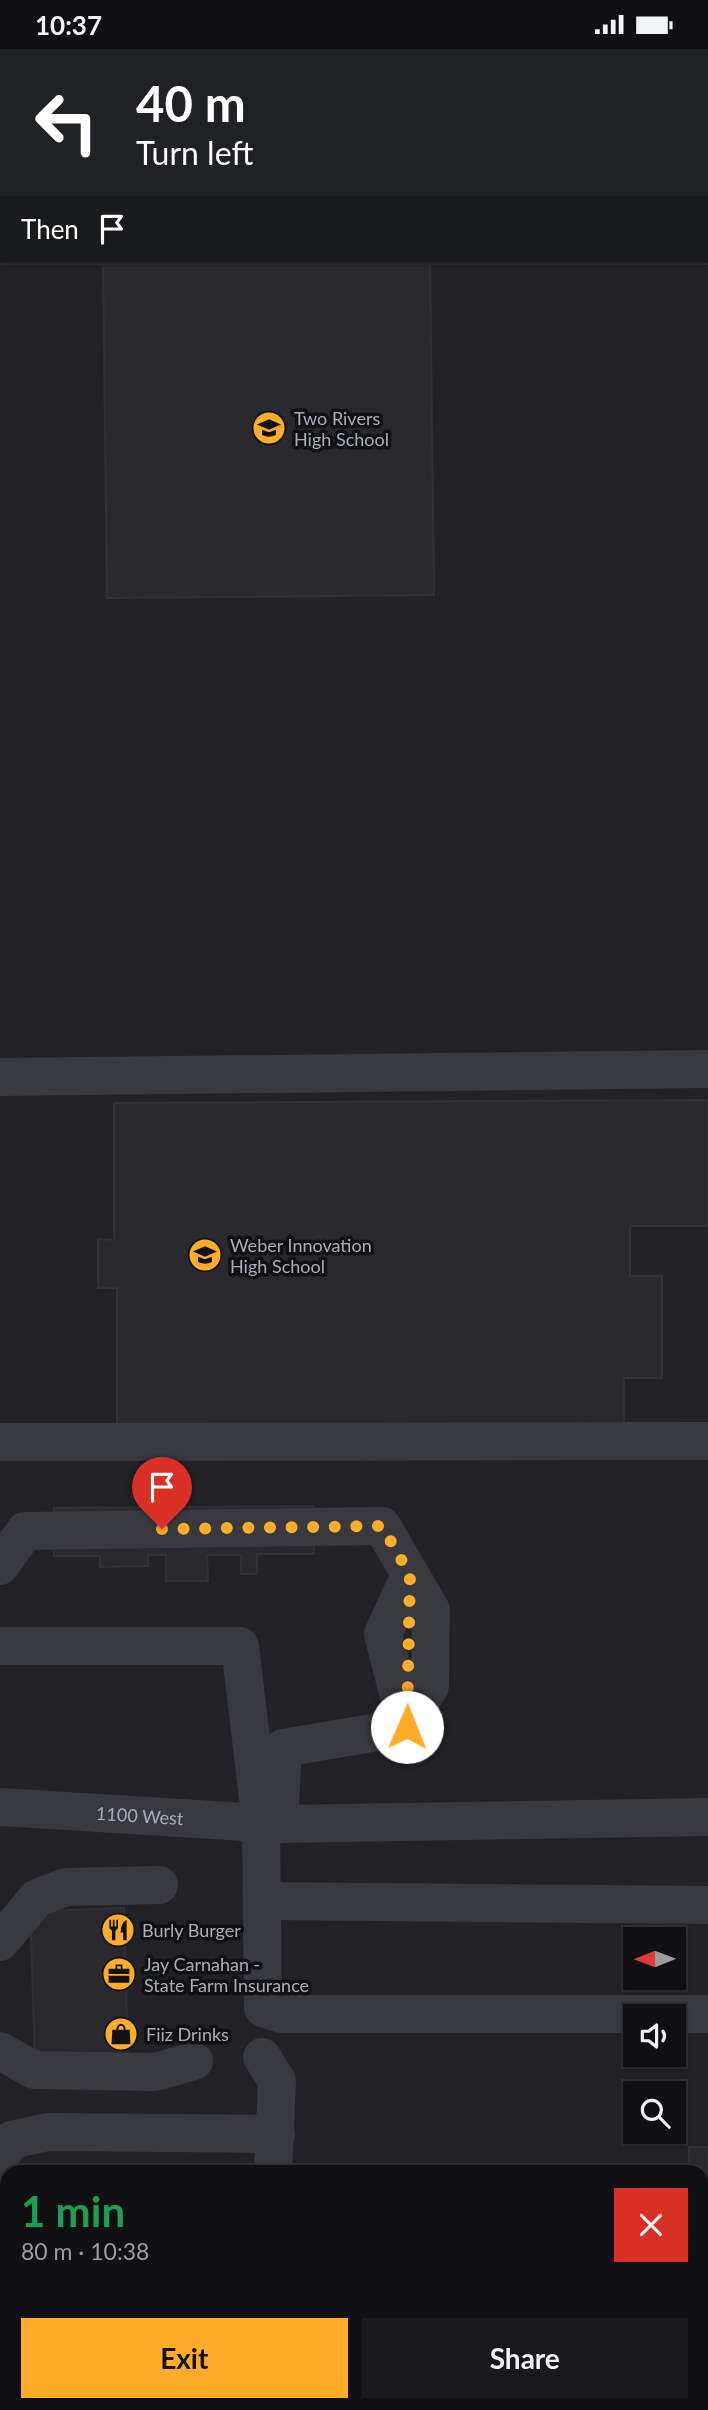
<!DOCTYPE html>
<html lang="en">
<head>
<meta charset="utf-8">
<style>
	body { margin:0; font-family:Lato,sans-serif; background:#19191c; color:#f1f3f6; height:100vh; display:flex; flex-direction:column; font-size:26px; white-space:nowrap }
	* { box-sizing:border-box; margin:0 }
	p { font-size:23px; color:#9c9da0 }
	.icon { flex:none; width:38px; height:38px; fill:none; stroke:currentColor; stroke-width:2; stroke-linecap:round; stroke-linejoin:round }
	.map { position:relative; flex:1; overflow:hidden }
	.drawer { position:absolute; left:0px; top:2116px; width:709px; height:247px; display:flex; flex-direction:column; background:#101013; border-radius:21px 21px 0 0; box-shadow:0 2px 5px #0004,0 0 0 2px #303033 }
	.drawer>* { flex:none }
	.hud { position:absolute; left:0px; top:0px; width:709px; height:214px; box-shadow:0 2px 5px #0004,0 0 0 2px #303033; background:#202124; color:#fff; overflow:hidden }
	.needle { width:46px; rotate:269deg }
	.controls { position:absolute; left:623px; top:1878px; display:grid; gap:14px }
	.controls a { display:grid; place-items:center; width:63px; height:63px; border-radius:0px; background:#101013; box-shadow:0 2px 5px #0004,0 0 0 2px #303033; font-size:35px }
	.pin { position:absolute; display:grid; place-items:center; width:60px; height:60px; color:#fff; margin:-72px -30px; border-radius:50% 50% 50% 0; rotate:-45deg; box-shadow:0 0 7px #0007 }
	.pin .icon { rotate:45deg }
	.me { position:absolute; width:77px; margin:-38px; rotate:1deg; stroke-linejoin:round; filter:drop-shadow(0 0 5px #0008) }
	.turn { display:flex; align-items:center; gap:24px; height:147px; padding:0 21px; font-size:32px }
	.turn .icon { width:91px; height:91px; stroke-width:2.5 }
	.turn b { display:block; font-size:49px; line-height:60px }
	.then { display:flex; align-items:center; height:66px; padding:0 21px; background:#0003; gap:14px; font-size:26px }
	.round { display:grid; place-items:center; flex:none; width:74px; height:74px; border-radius:0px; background:#19191c }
	.summary { display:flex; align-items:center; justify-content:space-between; height:119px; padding:0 21px }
	h1 { font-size:42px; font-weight:700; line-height:52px; color:#1e9e55 }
	.primary-button { display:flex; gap:14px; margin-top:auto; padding:14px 21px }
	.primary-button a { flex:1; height:80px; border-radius:0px; background:#ffac28; color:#111; font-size:28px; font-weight:700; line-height:80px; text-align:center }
	.primary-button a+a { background:#19191c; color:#f1f3f6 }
	.status { display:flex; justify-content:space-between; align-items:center; height:49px; padding:0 35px; background:#101013; direction:ltr }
	.status svg { height:19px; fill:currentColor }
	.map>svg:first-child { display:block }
	.built { fill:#222226; fill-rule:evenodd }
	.building { fill:#29292d; stroke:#303035; stroke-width:2 }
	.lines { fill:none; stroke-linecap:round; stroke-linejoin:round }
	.minor { stroke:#37393e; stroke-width:38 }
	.route { stroke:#ffac28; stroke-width:12; stroke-dasharray:0 21.6 }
	.labels { text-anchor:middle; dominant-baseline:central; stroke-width:7; stroke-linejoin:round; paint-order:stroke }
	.poi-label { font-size:18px; fill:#a7aeba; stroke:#111114; text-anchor:start }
	.street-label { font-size:18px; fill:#a7aeba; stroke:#111114 }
</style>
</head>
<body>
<div class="status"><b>10:37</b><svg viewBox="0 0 49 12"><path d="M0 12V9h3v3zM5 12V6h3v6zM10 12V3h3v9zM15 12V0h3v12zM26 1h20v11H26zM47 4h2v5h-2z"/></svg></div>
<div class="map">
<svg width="708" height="2361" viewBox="0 0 708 2361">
	<rect width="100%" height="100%" fill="#161619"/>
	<path class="built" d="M0 0H708V2361H0ZM2 2H707V212H2ZM635 1890H674V1928H635ZM635 1967H674V2006H635ZM635 2044H674V2082H635ZM7 2123H702V2356H7Z"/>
	<g class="building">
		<path d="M103 212H430L434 546 107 549Z"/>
		<path d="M708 1051V1177H630V1227H662V1329H624V1374L117 1376V1239H98V1190L114 1191V1054Z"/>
		<path d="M314 1457V1505H257V1525H241V1506H207L208 1532H166V1506H148V1517L100 1518V1507H54V1459Z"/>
		<path d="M124 1859 128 2011 35 2014 31 1884 49 1862Z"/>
		<path d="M689 2098H708V2173H702V2123H689Z"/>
	</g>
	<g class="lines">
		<g class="minor">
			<path d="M409 0 413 2"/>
			<path d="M583 2 587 0"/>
			<path d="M0 1028 708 1020"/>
			<path d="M0 1393 708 1392"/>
			<path d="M0 1517 25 1482 382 1477 431 1561 430 1637 407 1678"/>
			<path d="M0 1597H240L261 1774 263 1959 281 1965H708"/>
			<path d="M407 1678 383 1585 410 1526"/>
			<path id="s1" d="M0 1758 279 1775 708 1768"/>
			<path d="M279 1775 283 1699 407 1678"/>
			<path d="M262 1852 708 1856"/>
			<path d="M0 1893 37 1849 66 1838 159 1836"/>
			<path d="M0 2002 34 2021 155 2023 194 2012"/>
			<path d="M262 2008 277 2032 273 2123"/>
			<path d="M0 2108 11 2091 48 2083 276 2085"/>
			<path d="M0 2209 7 2214"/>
			<path d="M702 2288H708"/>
			<path d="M0 2291H7"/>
			<path d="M493 2356V2361"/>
			<path d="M618 2356V2361"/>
			<path d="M216 2361 219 2356"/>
		</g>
	</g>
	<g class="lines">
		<path class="route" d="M162 1480 382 1477 410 1526 407 1678"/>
	</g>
	<defs>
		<symbol id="school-disc" viewBox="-11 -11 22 22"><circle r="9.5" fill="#ffac28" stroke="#111114"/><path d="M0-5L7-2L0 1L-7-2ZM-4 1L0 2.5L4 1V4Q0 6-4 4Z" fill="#111"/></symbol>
		<symbol id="restaurant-disc" viewBox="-11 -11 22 22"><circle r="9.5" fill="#ffac28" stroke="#111114"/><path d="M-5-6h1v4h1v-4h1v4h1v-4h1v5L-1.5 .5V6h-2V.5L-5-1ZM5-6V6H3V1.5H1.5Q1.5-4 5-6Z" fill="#111"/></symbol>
		<symbol id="office-disc" viewBox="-11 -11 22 22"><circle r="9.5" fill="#ffac28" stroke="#111114"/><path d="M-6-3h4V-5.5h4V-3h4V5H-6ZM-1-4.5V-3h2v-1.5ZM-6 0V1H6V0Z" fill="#111"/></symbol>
		<symbol id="shop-disc" viewBox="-11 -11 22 22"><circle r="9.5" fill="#ffac28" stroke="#111114"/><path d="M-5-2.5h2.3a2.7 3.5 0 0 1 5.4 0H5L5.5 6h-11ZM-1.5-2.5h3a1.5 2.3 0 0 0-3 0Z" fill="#111"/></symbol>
	</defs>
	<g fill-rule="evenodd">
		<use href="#school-disc" x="250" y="360" width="38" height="38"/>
		<use href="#school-disc" x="186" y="1187" width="38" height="38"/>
		<use href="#restaurant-disc" x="99" y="1862" width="38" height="38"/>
		<use href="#office-disc" x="100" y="1906" width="38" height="38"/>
		<use href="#shop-disc" x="102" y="1966" width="38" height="38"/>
	</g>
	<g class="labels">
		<g class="poi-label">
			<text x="294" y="369">Two Rivers<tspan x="294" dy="21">High School</tspan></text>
			<text x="230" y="1196">Weber Innovation<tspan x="230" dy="21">High School</tspan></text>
			<text x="142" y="1881">Burly Burger</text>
			<text x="144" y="1915">Jay Carnahan -<tspan x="144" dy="21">State Farm Insurance</tspan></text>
			<text x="146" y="1985">Fiiz Drinks</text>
		</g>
		<g class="street-label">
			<text stroke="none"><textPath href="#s1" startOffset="140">1100 West</textPath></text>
		</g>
	</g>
</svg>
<div class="controls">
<a><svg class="needle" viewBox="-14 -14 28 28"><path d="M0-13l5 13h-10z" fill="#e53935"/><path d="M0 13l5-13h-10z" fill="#9c9da0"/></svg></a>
<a><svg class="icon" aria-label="sound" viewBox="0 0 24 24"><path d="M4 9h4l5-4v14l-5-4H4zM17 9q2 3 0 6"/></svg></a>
<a><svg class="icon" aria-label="search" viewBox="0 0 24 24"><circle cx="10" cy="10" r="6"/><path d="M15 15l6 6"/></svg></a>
</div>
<div class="pin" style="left:162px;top:1480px;background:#d93025"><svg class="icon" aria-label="arrive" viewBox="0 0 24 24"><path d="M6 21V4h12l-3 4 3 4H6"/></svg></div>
<svg class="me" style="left:407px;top:1678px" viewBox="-20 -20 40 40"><circle r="19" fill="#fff"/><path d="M0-13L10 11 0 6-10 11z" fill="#ffac28"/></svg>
<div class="hud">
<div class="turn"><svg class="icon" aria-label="left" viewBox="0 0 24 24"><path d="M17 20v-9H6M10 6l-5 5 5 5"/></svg><div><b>40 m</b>Turn left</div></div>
<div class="then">Then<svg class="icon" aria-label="arrive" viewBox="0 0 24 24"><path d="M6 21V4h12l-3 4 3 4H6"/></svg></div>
</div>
<section class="drawer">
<div class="summary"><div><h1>1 min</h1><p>80 m · 10:38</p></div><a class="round" style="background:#d93025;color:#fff"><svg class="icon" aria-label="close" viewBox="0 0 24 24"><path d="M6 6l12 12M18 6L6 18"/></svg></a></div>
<div class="primary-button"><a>Exit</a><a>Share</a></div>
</section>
</div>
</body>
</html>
